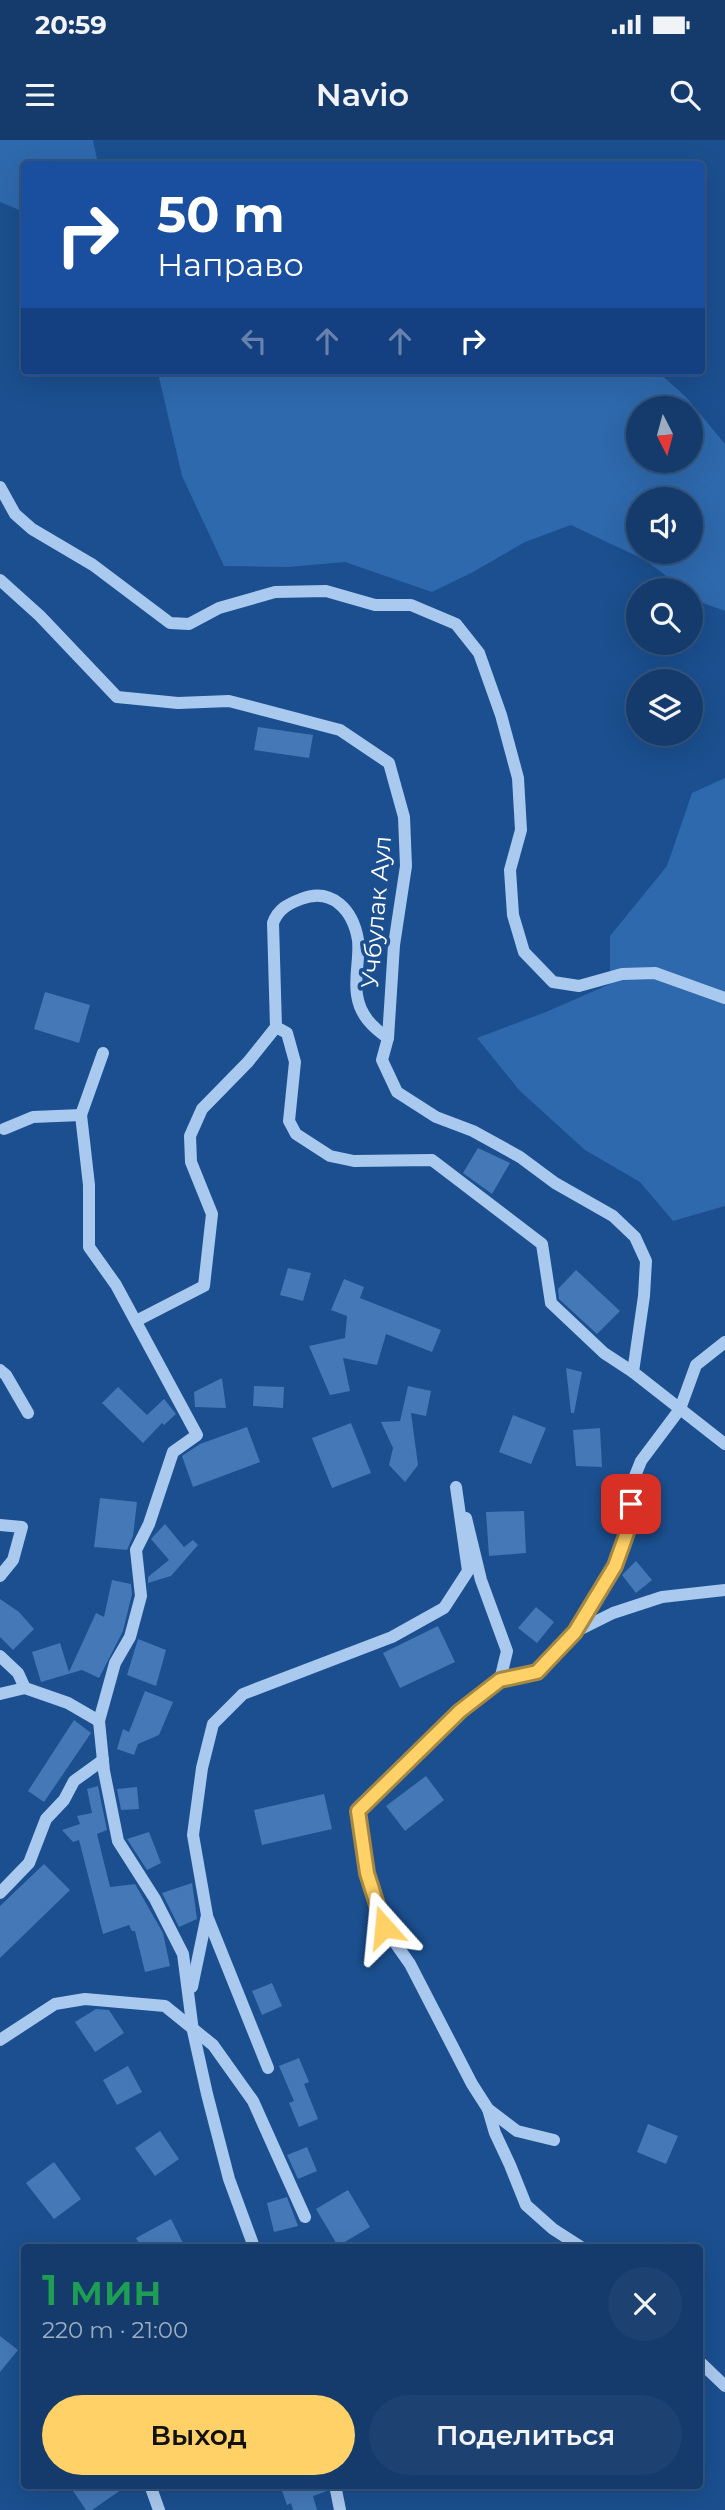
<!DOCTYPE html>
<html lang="ru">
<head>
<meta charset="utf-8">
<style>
	body { margin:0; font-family:Montserrat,sans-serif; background:#1d4271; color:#f1f3f6; height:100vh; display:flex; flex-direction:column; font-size:26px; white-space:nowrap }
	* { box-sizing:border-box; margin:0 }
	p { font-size:23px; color:#9dadc1 }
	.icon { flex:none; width:38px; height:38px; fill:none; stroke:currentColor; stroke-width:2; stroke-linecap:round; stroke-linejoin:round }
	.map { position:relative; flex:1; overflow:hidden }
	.sheet { position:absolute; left:21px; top:2104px; width:682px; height:245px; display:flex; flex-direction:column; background:#143b6b; border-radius:7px; box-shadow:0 7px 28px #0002,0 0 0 2px #33557e }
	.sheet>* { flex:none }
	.banner { position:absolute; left:21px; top:21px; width:684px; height:214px; border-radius:7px; box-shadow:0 7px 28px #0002,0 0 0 2px #33557e; background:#1a4fa0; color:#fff; overflow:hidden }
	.needle { width:46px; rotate:174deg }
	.controls { position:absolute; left:626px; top:256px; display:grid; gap:14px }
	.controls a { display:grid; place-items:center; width:77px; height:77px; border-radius:50%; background:#143b6b; box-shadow:0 7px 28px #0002,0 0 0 2px #33557e; font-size:35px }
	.pin { position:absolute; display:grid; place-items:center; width:60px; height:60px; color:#fff; margin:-30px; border-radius:14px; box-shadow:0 4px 10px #0006 }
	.me { position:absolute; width:77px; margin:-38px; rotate:342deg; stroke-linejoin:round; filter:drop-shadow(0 0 5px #0008) }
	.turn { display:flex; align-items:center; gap:24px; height:147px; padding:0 21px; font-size:32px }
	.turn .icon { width:91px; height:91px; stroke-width:2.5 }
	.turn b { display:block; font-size:49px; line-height:60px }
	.lanes { display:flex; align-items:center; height:66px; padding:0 21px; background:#0003; justify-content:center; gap:35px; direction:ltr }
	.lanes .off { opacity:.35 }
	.round { display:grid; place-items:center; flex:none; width:74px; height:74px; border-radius:37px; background:#1d4271 }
	.headline { display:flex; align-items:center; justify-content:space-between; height:119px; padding:0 21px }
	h1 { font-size:42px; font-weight:600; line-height:52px; color:#1e9e55 }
	.primary-button { display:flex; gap:14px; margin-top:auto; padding:14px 21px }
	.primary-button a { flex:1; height:80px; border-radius:42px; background:#ffd166; color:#111; font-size:28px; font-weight:600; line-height:80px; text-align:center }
	.primary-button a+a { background:#1d4271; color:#f1f3f6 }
	.status { display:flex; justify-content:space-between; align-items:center; height:49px; padding:0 35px; background:#143b6b; direction:ltr }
	.status svg { height:19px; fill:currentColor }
	header { display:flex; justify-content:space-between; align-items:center; height:91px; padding:0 21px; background:#143b6b; font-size:32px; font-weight:600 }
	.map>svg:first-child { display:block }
	.green { fill:#2e69ad; fill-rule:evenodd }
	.building { fill:#4478b7 }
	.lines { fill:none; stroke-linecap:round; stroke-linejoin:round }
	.minor { stroke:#a9c9ee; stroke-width:12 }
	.route-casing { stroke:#a68842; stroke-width:18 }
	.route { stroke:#ffd166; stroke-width:12 }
	.labels { text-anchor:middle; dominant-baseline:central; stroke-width:7; stroke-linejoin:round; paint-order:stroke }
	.street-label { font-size:24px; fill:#fff; stroke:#1b4f8f }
</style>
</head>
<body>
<div class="status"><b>20:59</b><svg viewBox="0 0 49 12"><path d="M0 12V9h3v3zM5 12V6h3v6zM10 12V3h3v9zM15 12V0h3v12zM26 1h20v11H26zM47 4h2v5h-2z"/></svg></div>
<header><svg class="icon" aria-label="menu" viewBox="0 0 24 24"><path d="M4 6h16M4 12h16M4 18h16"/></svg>Navio<svg class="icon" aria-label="search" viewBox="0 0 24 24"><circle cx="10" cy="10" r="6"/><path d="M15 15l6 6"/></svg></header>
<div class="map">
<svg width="725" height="2370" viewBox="0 0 725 2370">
	<rect width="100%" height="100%" fill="#1b4f8f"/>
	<g class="green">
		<path d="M0 0H93L98 24H24V72L0 62Z"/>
		<path d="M152 231H657L686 257 725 304V471L703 463 691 454V450H685L645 420 571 385 525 402 473 432 432 452 345 422 288 427 224 426 182 336 158 233ZM639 268H691V320H639ZM639 359H691V411H639Z"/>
		<path d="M725 638V1066L673 1081 640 1042 585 1010 520 951 477 898 546 872 610 844V796L667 726 692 653Z"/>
	</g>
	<g class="building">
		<path d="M258 587 313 595 309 618 254 610Z"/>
		<path d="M45 852 90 865 79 903 34 889Z"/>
		<path d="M478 1008 510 1023 492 1054 463 1033Z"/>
		<path d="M288 1128 311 1133 303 1161 280 1155Z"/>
		<path d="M576 1130 620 1171 597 1194 559 1159 558 1149Z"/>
		<path d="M344 1139 364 1147 360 1158 441 1190 432 1212 386 1194 377 1225 343 1218 350 1251 330 1255 309 1206 345 1198 347 1176 331 1170Z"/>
		<path d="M566 1228 582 1232 574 1273H571Z"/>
		<path d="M222 1238 226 1268 195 1267 194 1252Z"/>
		<path d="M254 1246 284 1247 283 1268 253 1266Z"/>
		<path d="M408 1246 431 1251 426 1276 411 1273 418 1325 405 1342 389 1325 393 1308 381 1282 400 1281Z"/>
		<path d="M118 1247 147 1275 164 1259 176 1274 164 1285 162 1283 143 1303 102 1263Z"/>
		<path d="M513 1275 546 1288 531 1324 499 1312Z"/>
		<path d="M351 1283 371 1333 332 1348 312 1298Z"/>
		<path d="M247 1287 260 1322 193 1347 182 1316 200 1304Z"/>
		<path d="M600 1288 602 1327 576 1326 573 1290Z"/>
		<path d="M100 1358 137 1362 133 1396 127 1410 94 1407Z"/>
		<path d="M524 1371 526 1413 489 1416 486 1372Z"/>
		<path d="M165 1384 184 1407 193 1400 198 1405 171 1436 148 1443V1437L169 1420 151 1399Z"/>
		<path d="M636 1421 652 1440 636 1453 622 1435Z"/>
		<path d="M112 1440 131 1444 132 1454 123 1491 99 1538 82 1530 41 1542 32 1512 60 1503 69 1532 96 1473 104 1477Z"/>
		<path d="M0 1459 19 1472 34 1489 13 1510 0 1497Z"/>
		<path d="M536 1467 554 1482 537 1503 518 1488Z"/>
		<path d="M438 1486 455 1522 400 1548 383 1513Z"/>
		<path d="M138 1499 166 1510 156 1546 127 1535Z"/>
		<path d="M145 1551 173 1562 159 1595 138 1604 134 1615 117 1609 123 1589 129 1592Z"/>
		<path d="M74 1580 91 1593 44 1662 28 1651Z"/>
		<path d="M426 1636 444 1660 405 1691 386 1666Z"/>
		<path d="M98 1646 107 1690 97 1694 110 1747 135 1744 163 1793 170 1826 145 1832 135 1791H132L129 1785 103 1794 79 1700 73 1702 62 1690 80 1684 77 1676 92 1673 87 1649Z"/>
		<path d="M137 1647 139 1669 121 1670 117 1649Z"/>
		<path d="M324 1654 332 1689 262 1705 254 1670Z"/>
		<path d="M149 1692 161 1723 147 1730 127 1699Z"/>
		<path d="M44 1724 70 1750 0 1818V1766Z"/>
		<path d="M192 1743 197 1779 179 1787 162 1753Z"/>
		<path d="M272 1843 282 1866 262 1875 252 1851Z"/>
		<path d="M96 1869 109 1870 124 1893 95 1912 75 1882Z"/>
		<path d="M299 1918 309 1942 304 1944 318 1979 299 1987 289 1963 294 1961 279 1926Z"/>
		<path d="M128 1926 142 1952 117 1965 103 1940Z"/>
		<path d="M648 1984 678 1996 666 2024 637 2012Z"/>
		<path d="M160 1991 179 2019 155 2036 135 2008Z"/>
		<path d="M307 2007 317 2031 298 2039 287 2015Z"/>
		<path d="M54 2022 81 2059 54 2079 26 2043Z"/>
		<path d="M348 2050 370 2087 338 2106 316 2069Z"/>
		<path d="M287 2057 298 2086 274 2092 267 2063Z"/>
		<path d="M171 2079 185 2107H141L136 2098Z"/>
		<path d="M0 2196 18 2210 0 2232Z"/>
		<path d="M69 2345H128L92 2370H86Z"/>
		<path d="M280 2345H326L327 2351 313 2356 317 2370H293L291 2363 287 2365Z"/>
	</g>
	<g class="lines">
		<g class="minor">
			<path d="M0 347 15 374 32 389 93 425 170 483 189 484 219 468 275 452 326 451 375 465H411L456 484 479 513 501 575 518 638 521 690 510 730 513 775 524 812 553 842 579 846 622 834 655 833 725 858"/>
			<path d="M0 440 40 476 117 557 178 563 229 561 340 590 389 623 404 677 406 726 394 805 388 898 382 920 397 952 436 977 473 991 520 1017 555 1043 613 1076 635 1097 646 1121 644 1156 633 1232 725 1304"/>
			<path d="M276 887 287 893 295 922 289 981 296 994 330 1016 354 1021 432 1020 542 1104 551 1163 604 1213 633 1232"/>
			<path d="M276 887 273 783C278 769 288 764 301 759 332 747 353 770 358 800 360 818 354 837 357 855 360 875 372 887 388 898"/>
			<path d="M81 975 103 913"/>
			<path d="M4 989 33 977 81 975 89 1045V1107L116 1145 197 1295 173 1312 149 1384 136 1410 141 1456 130 1497 115 1523 99 1581 104 1631 118 1701 155 1759 183 1814 193 1891 207 1954 229 2039 254 2107"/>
			<path d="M136 1181 204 1146 212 1074 191 1022 190 996 202 969 248 922 276 887"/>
			<path d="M0 1230 6 1235 28 1273"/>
			<path d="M466 1378 481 1440 507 1511 500 1540"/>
			<path d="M0 1385 22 1387 13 1420 0 1436"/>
			<path d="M575 1492 613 1473 662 1457 725 1450"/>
			<path d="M0 1516 18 1533 25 1548 68 1563 99 1581"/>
			<path d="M0 1554 25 1548"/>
			<path d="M0 1753 29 1723 46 1679 64 1660 74 1641 103 1620"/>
			<path d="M207 1776 268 1928"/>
			<path d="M192 1847 207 1775 193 1695 202 1628 213 1584 243 1554 392 1497 444 1468 468 1431 456 1347"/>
			<path d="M0 1900 55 1864 85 1859 165 1866 213 1905 253 1961 305 2077"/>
			<path d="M488 1969 495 1993 510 2025 526 2065 553 2089 581 2107"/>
			<path d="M554 2000 517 1991 488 1969 472 1944 410 1824 384 1787 367 1733 358 1671 460 1571 500 1540 537 1532 575 1492 615 1426 629 1387 633 1341 641 1321 680 1269 696 1225 725 1202"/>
			<path d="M700 2222 725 2246"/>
			<path d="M150 2345 159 2370"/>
			<path d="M335 2345 340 2370"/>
		</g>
	</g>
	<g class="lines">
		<defs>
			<path id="route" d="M384 1787 367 1733 358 1671 460 1571 500 1540 537 1532 575 1492 615 1426 629 1387 631 1364"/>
		</defs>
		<use href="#route" class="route-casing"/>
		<use href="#route" class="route"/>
	</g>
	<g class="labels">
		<g class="street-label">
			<text transform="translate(376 772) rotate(-85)">Учбулак Аул</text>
		</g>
	</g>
</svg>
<div class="controls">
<a><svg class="needle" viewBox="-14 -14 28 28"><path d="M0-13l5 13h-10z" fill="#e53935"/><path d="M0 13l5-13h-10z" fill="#9dadc1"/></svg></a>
<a><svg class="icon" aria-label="sound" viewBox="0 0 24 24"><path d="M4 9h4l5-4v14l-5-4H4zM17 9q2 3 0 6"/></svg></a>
<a><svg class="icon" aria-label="search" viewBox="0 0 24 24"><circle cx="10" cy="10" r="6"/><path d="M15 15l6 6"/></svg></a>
<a><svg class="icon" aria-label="layers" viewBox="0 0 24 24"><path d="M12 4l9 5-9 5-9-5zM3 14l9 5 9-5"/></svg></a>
</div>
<div class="pin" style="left:631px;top:1364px;background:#d93025"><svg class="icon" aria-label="arrive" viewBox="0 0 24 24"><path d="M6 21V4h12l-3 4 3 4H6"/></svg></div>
<svg class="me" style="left:384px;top:1787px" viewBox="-20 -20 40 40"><path d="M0-17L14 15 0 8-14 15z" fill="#ffd166" stroke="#fff" stroke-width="4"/></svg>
<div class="banner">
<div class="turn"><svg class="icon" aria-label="right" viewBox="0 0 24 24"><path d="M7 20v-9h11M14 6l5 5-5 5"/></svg><div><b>50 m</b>Направо</div></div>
<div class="lanes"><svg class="icon off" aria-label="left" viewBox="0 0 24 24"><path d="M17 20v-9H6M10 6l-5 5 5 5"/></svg><svg class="icon off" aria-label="ahead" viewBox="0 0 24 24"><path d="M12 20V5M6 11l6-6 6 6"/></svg><svg class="icon off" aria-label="ahead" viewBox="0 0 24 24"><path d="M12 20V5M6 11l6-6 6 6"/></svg><svg class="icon" aria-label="right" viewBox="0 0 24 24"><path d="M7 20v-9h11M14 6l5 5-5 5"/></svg></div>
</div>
<section class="sheet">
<div class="headline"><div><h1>1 мин</h1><p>220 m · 21:00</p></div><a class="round"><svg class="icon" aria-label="close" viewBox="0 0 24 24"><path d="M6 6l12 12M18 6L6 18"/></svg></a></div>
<div class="primary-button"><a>Выход</a><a>Поделиться</a></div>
</section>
</div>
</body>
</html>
